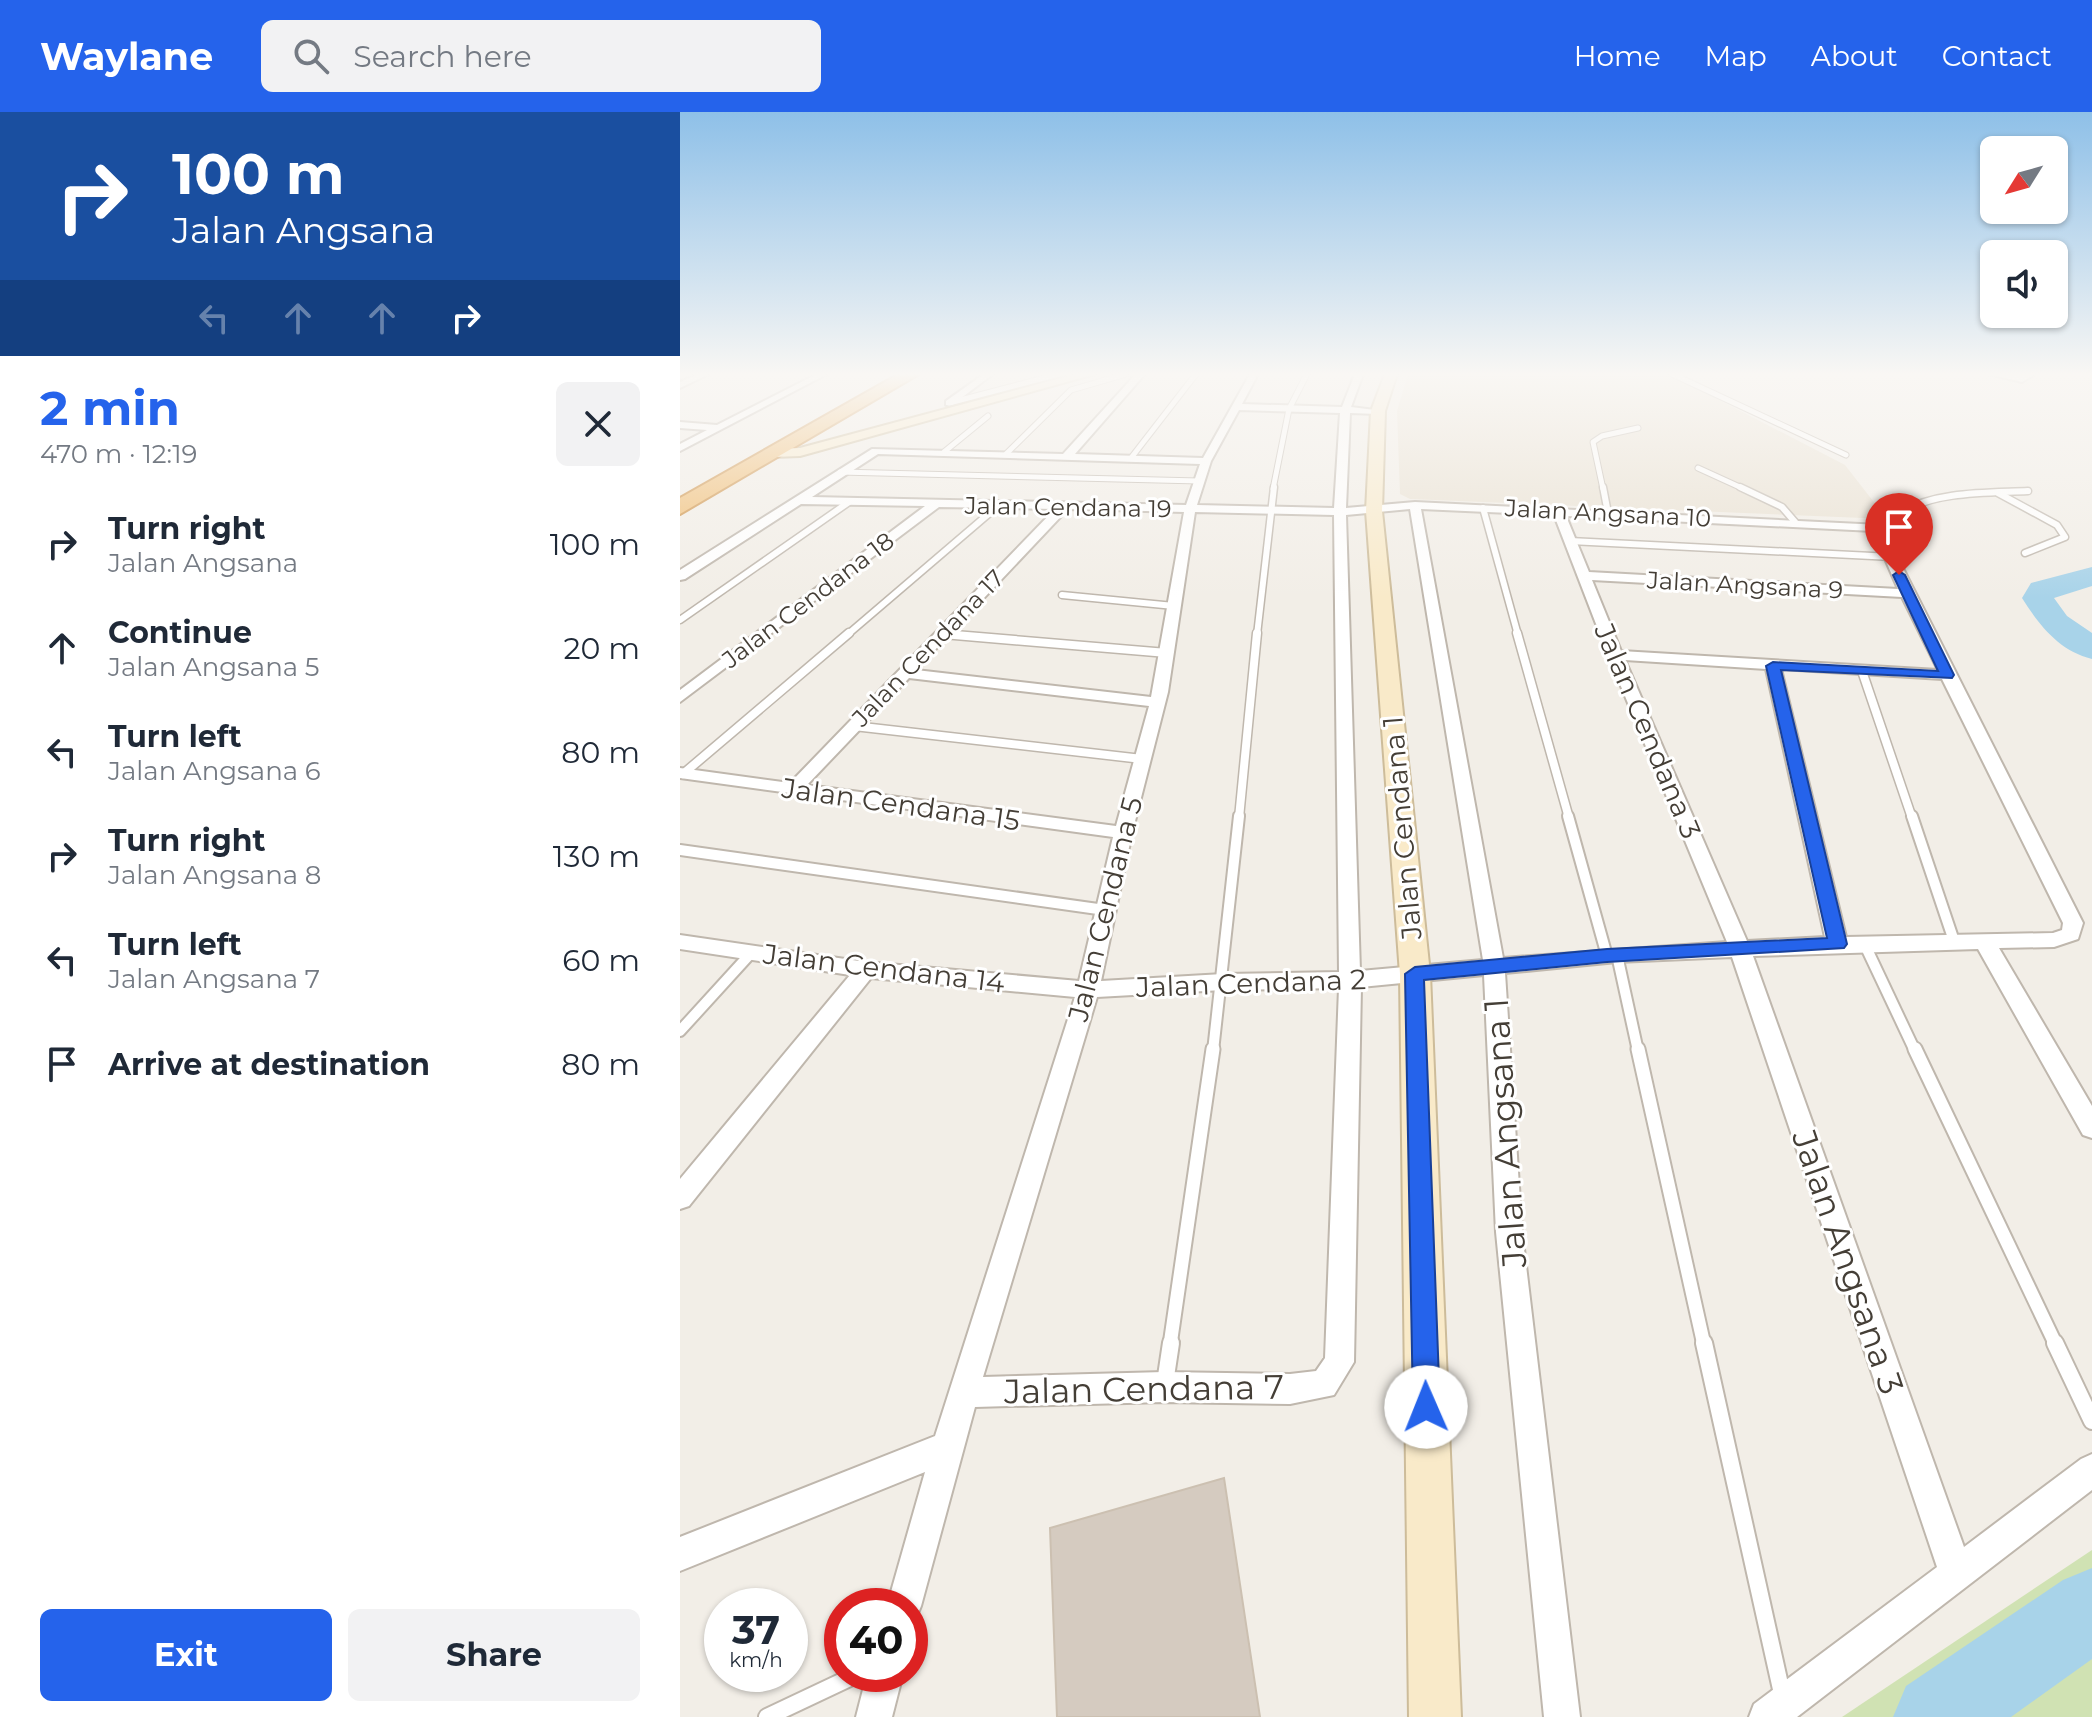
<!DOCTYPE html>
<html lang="en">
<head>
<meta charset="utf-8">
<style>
	body { margin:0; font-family:Montserrat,sans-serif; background:#f2f2f3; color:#1f2937; height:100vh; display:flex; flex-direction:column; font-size:30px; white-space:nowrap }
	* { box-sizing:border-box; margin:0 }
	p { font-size:26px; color:#747a83 }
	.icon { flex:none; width:44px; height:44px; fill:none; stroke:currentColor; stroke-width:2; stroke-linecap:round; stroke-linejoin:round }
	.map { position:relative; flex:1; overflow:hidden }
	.drawer { display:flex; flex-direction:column; background:#fff; width:680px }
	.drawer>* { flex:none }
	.guide { background:#1a4fa0; color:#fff; overflow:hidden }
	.needle { width:52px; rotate:233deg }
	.controls { position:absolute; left:1300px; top:24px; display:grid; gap:16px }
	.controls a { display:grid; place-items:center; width:88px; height:88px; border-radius:12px; background:#fff; box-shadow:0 2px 6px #0004; font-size:40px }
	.speed { position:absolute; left:24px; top:1476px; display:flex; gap:16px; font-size:40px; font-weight:700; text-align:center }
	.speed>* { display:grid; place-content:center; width:104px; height:104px; border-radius:50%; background:#fff; box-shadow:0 2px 6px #0004; line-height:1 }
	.speed small { font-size:20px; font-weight:400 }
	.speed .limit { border:12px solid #d22; background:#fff; color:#111 }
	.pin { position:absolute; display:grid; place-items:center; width:68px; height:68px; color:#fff; margin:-82px -34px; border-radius:50% 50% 50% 0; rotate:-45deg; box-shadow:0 0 8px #0007 }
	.pin .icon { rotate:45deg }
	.me { position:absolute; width:88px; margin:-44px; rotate:359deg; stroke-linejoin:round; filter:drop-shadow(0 0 6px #0008) }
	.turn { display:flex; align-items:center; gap:28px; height:168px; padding:0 40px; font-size:36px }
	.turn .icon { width:104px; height:104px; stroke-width:2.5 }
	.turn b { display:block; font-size:56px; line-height:68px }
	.lanes { display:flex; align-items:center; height:76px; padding:0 40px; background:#0003; justify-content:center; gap:40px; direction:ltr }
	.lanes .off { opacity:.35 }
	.round { display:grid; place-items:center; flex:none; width:84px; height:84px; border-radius:12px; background:#f2f2f3 }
	.summary { display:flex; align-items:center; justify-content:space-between; height:136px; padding:0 40px }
	h1 { font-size:48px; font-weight:700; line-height:60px; color:#2563eb }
	.action { display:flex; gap:16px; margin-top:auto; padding:16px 40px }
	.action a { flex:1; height:92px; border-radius:12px; background:#2563eb; color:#fff; font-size:32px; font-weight:700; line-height:92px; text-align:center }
	.action a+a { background:#f2f2f3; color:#1f2937 }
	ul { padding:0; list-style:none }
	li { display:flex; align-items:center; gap:24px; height:104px; padding:0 40px }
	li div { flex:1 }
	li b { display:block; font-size:30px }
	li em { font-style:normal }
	header { display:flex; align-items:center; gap:48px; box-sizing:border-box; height:112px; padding:0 40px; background:#2563eb; color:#fff }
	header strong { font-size:38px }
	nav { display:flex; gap:44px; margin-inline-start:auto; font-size:28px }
	.search { width:560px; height:72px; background:#f2f2f3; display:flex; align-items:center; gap:20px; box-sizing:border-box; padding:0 28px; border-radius:12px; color:#747a83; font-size:30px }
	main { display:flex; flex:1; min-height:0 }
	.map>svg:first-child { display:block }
	.education { fill:#e9e1d2 }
	.green { fill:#d0e2b3 }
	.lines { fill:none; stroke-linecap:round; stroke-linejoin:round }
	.river { fill:#a8d3e9; fill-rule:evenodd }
	.building { fill:#d5cbc0; stroke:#ccc0b1; stroke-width:2 }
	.lane-far5-casing { stroke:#bfb7ad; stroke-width:7 }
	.lane-far4-casing { stroke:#bfb7ad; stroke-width:9 }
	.lane-far3-casing { stroke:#bfb7ad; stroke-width:11 }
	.lane-far2-casing { stroke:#bfb7ad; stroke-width:14 }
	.lane-far1-casing { stroke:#bfb7ad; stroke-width:17 }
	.lane-casing { stroke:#bfb7ad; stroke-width:20 }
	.street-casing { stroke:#bfb7ad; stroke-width:4 }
	.secondary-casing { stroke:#cdbc9a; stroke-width:4 }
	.highway-casing { stroke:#ce9144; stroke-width:4 }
	.lane-far5 { stroke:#fff; stroke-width:5 }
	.lane-far4 { stroke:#fff; stroke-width:6 }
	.lane-far3 { stroke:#fff; stroke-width:8 }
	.lane-far2 { stroke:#fff; stroke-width:10 }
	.lane-far1 { stroke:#fff; stroke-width:13 }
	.lane { stroke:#fff; stroke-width:16 }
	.street { fill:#fff; fill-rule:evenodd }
	.secondary { fill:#f9eac9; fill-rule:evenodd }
	.highway { fill:#f0bd73; fill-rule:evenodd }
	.route { fill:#2563eb; stroke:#184099; stroke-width:2 }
	.labels { text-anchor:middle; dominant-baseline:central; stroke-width:6; stroke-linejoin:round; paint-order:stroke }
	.far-street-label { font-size:24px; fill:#443e36; stroke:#fff }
	.street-label { font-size:28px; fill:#443e36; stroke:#fff }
	.near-street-label { font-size:34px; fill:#443e36; stroke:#fff }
</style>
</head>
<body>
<header>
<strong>Waylane</strong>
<div class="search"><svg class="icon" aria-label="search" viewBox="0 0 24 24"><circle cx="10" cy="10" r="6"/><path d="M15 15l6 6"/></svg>Search here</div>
<nav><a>Home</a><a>Map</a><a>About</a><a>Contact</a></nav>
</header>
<main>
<section class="drawer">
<div class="guide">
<div class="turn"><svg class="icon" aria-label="right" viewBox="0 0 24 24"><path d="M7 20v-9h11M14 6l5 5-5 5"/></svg><div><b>100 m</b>Jalan Angsana</div></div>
<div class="lanes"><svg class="icon off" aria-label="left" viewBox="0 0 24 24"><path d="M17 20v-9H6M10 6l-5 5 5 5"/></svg><svg class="icon off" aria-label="ahead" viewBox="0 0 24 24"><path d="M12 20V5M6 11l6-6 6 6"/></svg><svg class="icon off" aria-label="ahead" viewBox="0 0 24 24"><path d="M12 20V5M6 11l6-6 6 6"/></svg><svg class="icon" aria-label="right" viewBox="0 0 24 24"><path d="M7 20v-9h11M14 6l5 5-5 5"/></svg></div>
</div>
<div class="summary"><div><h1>2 min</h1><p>470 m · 12:19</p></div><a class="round"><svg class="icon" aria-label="close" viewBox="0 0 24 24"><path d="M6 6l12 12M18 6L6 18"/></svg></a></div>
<ul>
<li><svg class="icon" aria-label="right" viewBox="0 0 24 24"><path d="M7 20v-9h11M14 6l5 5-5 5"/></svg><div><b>Turn right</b><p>Jalan Angsana</p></div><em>100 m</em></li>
<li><svg class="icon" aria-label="ahead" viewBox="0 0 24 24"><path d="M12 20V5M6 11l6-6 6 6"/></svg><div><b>Continue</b><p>Jalan Angsana 5</p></div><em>20 m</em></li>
<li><svg class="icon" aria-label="left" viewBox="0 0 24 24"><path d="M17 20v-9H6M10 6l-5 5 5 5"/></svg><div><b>Turn left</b><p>Jalan Angsana 6</p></div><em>80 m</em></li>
<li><svg class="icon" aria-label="right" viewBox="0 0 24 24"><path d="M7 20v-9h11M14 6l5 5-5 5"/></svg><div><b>Turn right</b><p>Jalan Angsana 8</p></div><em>130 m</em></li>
<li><svg class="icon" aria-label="left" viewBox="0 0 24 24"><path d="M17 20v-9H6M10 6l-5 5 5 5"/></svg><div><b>Turn left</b><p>Jalan Angsana 7</p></div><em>60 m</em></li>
<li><svg class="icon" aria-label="arrive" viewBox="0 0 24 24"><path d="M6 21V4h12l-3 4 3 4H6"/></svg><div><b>Arrive at destination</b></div><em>80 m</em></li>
</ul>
<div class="action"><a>Exit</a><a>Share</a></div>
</section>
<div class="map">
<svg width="1412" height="1605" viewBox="0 0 1412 1605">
	<rect width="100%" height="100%" fill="#f2eee7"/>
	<path class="education" d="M728 262H989L1165 353 1207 407 730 387 720 382 717 299Z"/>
	<path class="green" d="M1412 1438V1605H1162Z"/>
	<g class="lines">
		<g class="river">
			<path d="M1412 455V474L1374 486 1387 504 1412 521V547C1379 539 1359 513 1342 486L1351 471Z"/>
			<path d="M1412 1456V1547L1331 1605H1213L1226 1574 1383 1468Z"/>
		</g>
	</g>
	<path class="building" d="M544 1366 580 1605H377L370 1416Z"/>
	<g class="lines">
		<defs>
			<g id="lane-far5">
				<path d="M992 262 1166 343"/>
				<path d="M269 291 379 262"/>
				<path d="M264 340 308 304"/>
				<path d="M326 342 391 278 446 262"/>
				<path d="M451 346 516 262"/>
				<path d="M1018 356 1064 377"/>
				<path d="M160 360 519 369"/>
				<path d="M593 377 609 297 627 262"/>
				<path d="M923 377 913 330 922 324 958 316"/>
			</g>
			<g id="lane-far4">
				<path d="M923 375 928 401"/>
				<path d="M1060 375 1102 395 1115 410"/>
				<path d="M1318 381 1377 413 1385 425 1345 441"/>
				<path d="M803 396 838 523"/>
				<path d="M1197 416 1221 411V400C1257 379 1307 381 1348 379"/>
				<path d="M890 429 1212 445"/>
				<path d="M382 483 494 494"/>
				<path d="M0 508 169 390"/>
				<path d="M263 522 269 523"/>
				<path d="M167 523 319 393"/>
				<path d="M577 523 594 375"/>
			</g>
			<g id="lane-far3">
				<path d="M837 521 889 706"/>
				<path d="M263 522 487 541"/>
				<path d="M1182 559 1232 706"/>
				<path d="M174 614 462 647"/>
				<path d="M3 662 169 521"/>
				<path d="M559 706 577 521"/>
			</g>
			<g id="lane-far2">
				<path d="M888 704 927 844"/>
				<path d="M1232 704 1274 829"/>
				<path d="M0 738 425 798"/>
				<path d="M1184 831 1235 939"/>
				<path d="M937 843 958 939"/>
				<path d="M0 919 72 840"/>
				<path d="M533 939 559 704"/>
			</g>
			<g id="lane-far1">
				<path d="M958 937 1024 1233"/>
				<path d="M1235 937 1376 1233"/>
				<path d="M490 1233 533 937"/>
			</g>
			<g id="lane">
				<path d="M1024 1231 1103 1586"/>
				<path d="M1375 1231 1412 1309"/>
				<path d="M485 1271 491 1231"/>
				<path d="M87 1605 178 1562"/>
			</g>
			<g id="street">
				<path d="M18 262H29L0 276V270Z"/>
				<path d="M137 262H147L0 339V332L27 318 0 316V310L37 313Z"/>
				<path d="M304 262H313L272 293H266V289Z"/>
				<path d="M456 262H465L395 342 523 346 570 262H578L562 292 662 295 675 262H683L671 295 703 299 698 302 670 301 666 396 735 390 1201 413 1403 811 1398 827 1374 835 1319 836 1412 994V1026L1403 1023 1298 837 1073 844 1284 1435 1401 1347 1412 1342V1378L1117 1605H1069L1074 1592 1257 1455 1052 845 937 850 825 861 842 1120 900 1605H864L816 1120 804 863 681 875 674 1250 654 1283 610 1292 484 1290 295 1295 241 1494 236 1506 230 1509V1494H207L245 1360 0 1459V1425L255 1324 395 885 191 866 9 1094 0 1097V1067L170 863 0 837V823L186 850 399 869 433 725 0 666V656L110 671 375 397 259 395 0 590V578L245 394 121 392 5 467 0 468V458L192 337 383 342ZM559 298 660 301 654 396 517 393 531 349ZM198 342 520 352 506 393 132 385ZM388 397 504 400 471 585 236 558ZM730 397 803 848 680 859 666 403ZM741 397 874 403 928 543 1047 830 823 846ZM515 400 654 403 659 860 543 862 421 869 452 721 488 580ZM886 404 1193 419 1218 477 909 460ZM912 468 1222 485 1258 558 941 539ZM945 548 1086 557 1145 825 1067 829ZM1101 557 1262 567 1383 811 1382 818 1373 821 1166 825ZM229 566 469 594 436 714 127 673ZM659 876 645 1246 636 1259 610 1262 484 1260 303 1265 417 885 543 878Z"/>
				<path d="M1309 262H1355L1342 270Z"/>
				<path d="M187 1562H223L212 1605H176Z"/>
			</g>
			<g id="secondary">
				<path d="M396 262H415L120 344 93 345 86 341 93 337 120 336Z"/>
				<path d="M705 262H717L705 299 702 399 750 862 781 1605H729L720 862 686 399 691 299Z"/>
			</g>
			<path id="highway" d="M219 262H239L0 402V386Z"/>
		</defs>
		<use href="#lane-far5" class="lane-far5-casing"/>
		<use href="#lane-far4" class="lane-far4-casing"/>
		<use href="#lane-far3" class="lane-far3-casing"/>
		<use href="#lane-far2" class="lane-far2-casing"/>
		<use href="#lane-far1" class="lane-far1-casing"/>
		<use href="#lane" class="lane-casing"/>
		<use href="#street" class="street-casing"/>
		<use href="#secondary" class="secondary-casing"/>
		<use href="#highway" class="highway-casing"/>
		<use href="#lane-far5" class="lane-far5"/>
		<use href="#lane-far4" class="lane-far4"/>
		<use href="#lane-far3" class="lane-far3"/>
		<use href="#lane-far2" class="lane-far2"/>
		<use href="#lane-far1" class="lane-far1"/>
		<use href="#lane" class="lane"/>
		<use href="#street" class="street"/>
		<use href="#secondary" class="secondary"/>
		<use href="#highway" class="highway"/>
	</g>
	<linearGradient id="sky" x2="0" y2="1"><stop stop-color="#8ec0e8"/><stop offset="0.54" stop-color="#f9f7f4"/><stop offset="1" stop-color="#f9f7f4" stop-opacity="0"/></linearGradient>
	<rect width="1412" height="486" fill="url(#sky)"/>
	<path class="route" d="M1219 459 1225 463 1274 563 1272 566 1101 558 1167 832 1164 836 927 850 744 868 760 1295 756 1305 746 1309 737 1305 733 1295 725 862 735 855 927 837 1147 826 1086 554 1093 550 1258 559 1213 463Z"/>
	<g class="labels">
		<g class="far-street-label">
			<text transform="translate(388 395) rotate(1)">Jalan Cendana 19</text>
			<text transform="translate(928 401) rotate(3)">Jalan Angsana 10</text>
			<text transform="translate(1065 473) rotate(3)">Jalan Angsana 9</text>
			<text transform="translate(128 488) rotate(-37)">Jalan Cendana 18</text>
			<text transform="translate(248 536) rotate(-46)">Jalan Cendana 17</text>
		</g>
		<g class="street-label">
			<text transform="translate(968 619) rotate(67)">Jalan Cendana 3</text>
			<text transform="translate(221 692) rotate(8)">Jalan Cendana 15</text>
			<text transform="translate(722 716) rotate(-95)">Jalan Cendana 1</text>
			<text transform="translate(425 797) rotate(-76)">Jalan Cendana 5</text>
			<text transform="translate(204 856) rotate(7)">Jalan Cendana 14</text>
			<text transform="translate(571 871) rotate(-2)">Jalan Cendana 2</text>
		</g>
		<g class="near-street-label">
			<text transform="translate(825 1021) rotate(-94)">Jalan Angsana 1</text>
			<text transform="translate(1168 1150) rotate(71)">Jalan Angsana 3</text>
			<text transform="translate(464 1277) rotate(-1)">Jalan Cendana 7</text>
		</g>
	</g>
</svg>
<div class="controls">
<a><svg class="needle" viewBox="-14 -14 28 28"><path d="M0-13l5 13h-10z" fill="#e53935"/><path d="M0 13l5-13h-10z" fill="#747a83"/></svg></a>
<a><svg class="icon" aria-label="sound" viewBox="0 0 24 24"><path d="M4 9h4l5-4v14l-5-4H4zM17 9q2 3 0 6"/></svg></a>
</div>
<div class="speed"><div>37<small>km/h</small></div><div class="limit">40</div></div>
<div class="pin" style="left:1219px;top:463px;background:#d93025"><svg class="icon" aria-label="arrive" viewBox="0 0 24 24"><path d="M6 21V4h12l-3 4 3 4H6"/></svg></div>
<svg class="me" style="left:746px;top:1295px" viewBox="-20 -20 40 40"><circle r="19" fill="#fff"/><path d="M0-13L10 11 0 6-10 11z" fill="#2563eb"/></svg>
</div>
</main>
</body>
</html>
